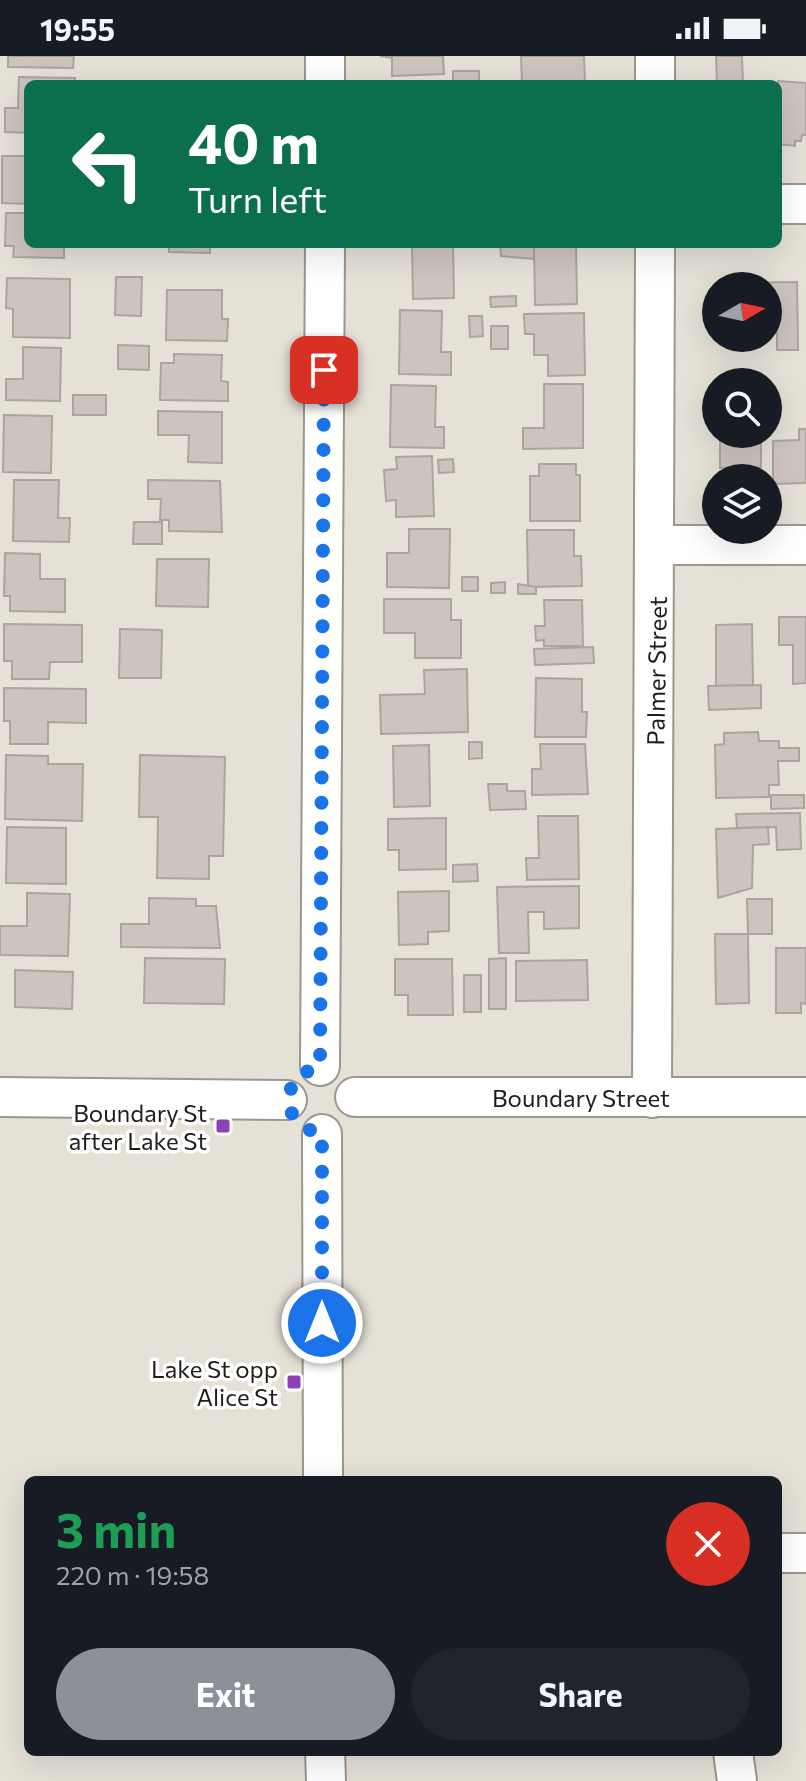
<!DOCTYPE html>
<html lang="en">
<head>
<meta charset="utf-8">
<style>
	body { margin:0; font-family:Commissioner,sans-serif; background:#20242c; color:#f1f3f6; height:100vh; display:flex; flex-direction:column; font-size:30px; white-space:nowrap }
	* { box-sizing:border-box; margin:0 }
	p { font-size:26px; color:#9ea1a6 }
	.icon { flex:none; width:44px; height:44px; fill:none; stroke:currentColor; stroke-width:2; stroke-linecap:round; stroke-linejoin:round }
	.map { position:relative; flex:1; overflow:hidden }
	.sheet { position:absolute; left:24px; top:1420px; width:758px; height:280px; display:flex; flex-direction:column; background:#171b24; border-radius:12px; box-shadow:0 8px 32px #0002 }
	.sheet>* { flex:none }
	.guide { position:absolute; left:24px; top:24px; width:758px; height:168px; border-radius:12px; box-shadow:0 8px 32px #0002; background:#0b6e4f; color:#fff; overflow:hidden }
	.needle { width:52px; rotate:81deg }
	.fabs { position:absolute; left:702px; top:216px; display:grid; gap:16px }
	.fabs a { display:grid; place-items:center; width:80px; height:80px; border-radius:50%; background:#171b24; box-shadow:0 8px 32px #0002; font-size:40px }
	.pin { position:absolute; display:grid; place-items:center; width:68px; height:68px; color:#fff; margin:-34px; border-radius:16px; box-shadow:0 4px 12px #0006 }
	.me { position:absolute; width:88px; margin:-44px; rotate:0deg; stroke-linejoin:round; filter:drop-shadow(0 0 6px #0008) }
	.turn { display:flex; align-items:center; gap:28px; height:168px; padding:0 32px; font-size:36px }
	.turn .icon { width:104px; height:104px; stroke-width:2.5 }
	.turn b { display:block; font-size:56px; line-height:68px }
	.round { display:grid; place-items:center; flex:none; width:84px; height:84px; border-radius:42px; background:#20242c }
	.overview { display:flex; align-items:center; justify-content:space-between; height:136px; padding:0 32px }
	h1 { font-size:48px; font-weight:700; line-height:60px; color:#1e9e55 }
	.button { display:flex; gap:16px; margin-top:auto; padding:16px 32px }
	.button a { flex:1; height:92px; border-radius:48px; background:#8c9099; color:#fff; font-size:32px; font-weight:700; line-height:92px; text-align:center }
	.button a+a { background:#20242c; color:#f1f3f6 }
	.status { display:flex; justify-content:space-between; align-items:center; height:56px; padding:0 40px; background:#171b24; direction:ltr }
	.status svg { height:22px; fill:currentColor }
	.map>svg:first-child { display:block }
	.building { fill:#cec4be; stroke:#ada49e; stroke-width:2 }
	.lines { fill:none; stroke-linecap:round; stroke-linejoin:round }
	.minor-casing { stroke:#9b978e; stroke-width:42 }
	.minor { stroke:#fff; stroke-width:38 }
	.route { stroke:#1a73e8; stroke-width:14; stroke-dasharray:0 25.2 }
	.poi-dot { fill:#8d42b3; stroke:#fff; stroke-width:3 }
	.labels { text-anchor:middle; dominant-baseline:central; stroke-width:7; stroke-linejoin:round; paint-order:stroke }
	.street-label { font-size:24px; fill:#1f1d19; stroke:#fff }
	.poi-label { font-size:24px; fill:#1f1d19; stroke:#fff; text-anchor:end }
</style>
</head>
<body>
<div class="status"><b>19:55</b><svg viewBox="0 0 49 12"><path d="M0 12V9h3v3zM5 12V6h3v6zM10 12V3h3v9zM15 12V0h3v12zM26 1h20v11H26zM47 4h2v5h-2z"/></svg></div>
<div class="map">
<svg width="806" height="1725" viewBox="0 0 806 1725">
	<rect width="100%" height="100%" fill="#e6e1d7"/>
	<g class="building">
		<path d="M8 0H74L73 12 8 11Z"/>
		<path d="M380 0H443L444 18 392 20V2Z"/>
		<path d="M521 0H584L585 28H522Z"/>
		<path d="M716 0H742L743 28H717Z"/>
		<rect x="453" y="15" width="26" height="13"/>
		<path d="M19 21 75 22V28H28V77L5 76V52H18Z"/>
		<path d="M778 25 806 27V79H802L801 85H795V90L778 88Z"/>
		<path d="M2 100H28V148L2 147Z"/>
		<path d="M6 157H28V188H64V202L13 201 14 190H5Z"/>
		<path d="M169 188H210V197L169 196Z"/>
		<path d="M412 188H453L454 242 413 243Z"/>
		<path d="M500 188H534V203L501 200Z"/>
		<path d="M534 188H576L577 248 535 249Z"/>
		<path d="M116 221H142L141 260 115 259Z"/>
		<path d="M7 222 70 223V282L13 281V253L6 252Z"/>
		<path d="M797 226 798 294H777V274H768V230H720V227Z"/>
		<path d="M167 234H222V263H228L227 285 166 284Z"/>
		<path d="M516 240V250L491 251 490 241Z"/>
		<path d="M400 254 442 255 441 296H451V319L399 318Z"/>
		<path d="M584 257 585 319 548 320V299H534V278H525L524 258Z"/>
		<path d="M469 260H482L483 280 470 281Z"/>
		<rect x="491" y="270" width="17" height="23"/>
		<path d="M118 289 149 290V314L118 313Z"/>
		<path d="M23 291 61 292 60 345 6 344V323H23Z"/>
		<path d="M174 298 222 299 221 325 228 326V345L160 344 161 307H174Z"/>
		<path d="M544 328H583V392L523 393V372H544Z"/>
		<path d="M391 329 436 330 435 371H444V392L390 391Z"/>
		<rect x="73" y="339" width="33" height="20"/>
		<path d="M158 355 222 356V407L188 406 189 379H158Z"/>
		<path d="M4 359 52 360 51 417 3 416Z"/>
		<path d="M799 373H806V427L773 428V385L799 384Z"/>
		<path d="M720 378H761V411L720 412Z"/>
		<path d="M432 400 434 460 396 461V444L386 445 384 414 397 413 396 401Z"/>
		<path d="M453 403 454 416 439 417 438 404Z"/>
		<path d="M539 408H576V419H580V465H530V420H539Z"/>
		<path d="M14 424H59L58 462H70L69 486 13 485Z"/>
		<path d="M148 424 220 425 222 476 169 475V464H160L161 443H148Z"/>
		<path d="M134 466H162V488H133Z"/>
		<path d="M409 473H450L449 532 387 531V497H409Z"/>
		<path d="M527 474H574V500H581L582 530 528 531Z"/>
		<path d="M5 497 40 498V523H65V556L10 555V540H4Z"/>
		<path d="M157 503H209L208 551 156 550Z"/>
		<rect x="462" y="521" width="16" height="14"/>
		<path d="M505 526V537H491V527Z"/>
		<path d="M518 528 536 531V538H518Z"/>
		<path d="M384 543H451V564H461V602H415V577H384Z"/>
		<path d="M544 544H582L583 590H544V584L536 585 535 570H545Z"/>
		<path d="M779 561H806V627L793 628V589H779Z"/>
		<path d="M4 568 82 569V606H50L49 623H12V605H4Z"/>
		<path d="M752 568 753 629 716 630V569Z"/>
		<path d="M120 573 162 574 161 622H119Z"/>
		<path d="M593 591 594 607 535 609 534 593Z"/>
		<path d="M467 613 468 676 381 678 380 639 425 638 424 614Z"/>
		<path d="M536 622 582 623V656H587L586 681H535Z"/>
		<path d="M761 629V652L709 654 708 630Z"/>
		<path d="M4 632 86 633V667L48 666V688H10V665H4Z"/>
		<path d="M758 676 759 685H779V692H799V705H778L779 729H769V741L716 742 715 689 724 688V677Z"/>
		<path d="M469 686H482V702L469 703Z"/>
		<path d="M540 688H585L588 738 532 739V713H541Z"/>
		<path d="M429 689 430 750 394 751 393 690Z"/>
		<path d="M6 699 48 700V708H83L82 765 5 763Z"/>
		<path d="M140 699 225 701 223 800H209V823L157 822 158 761H139Z"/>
		<path d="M488 728H507V735H525L526 753 490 754Z"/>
		<path d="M771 739H804V752L771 753Z"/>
		<path d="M800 757 801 793 777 794 776 771 737 772 736 758Z"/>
		<path d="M538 760H578L579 823 527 824 526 802H539Z"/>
		<path d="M446 762V813L399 814V794H388V763Z"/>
		<path d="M7 771 66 772V828L6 827Z"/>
		<path d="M768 771 769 788 753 789 752 832 718 842 716 773Z"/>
		<path d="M477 808 478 825 453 826V809Z"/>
		<path d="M579 830V872L544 873V856H528L529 897H499L497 831Z"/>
		<path d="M449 835V875L428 876V888L399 889 398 836Z"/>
		<path d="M27 837 70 838 68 900 0 899V870H27Z"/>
		<path d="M149 842 196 843V850H216L220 892 121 891V868H149Z"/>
		<path d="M747 843H772V878H748Z"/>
		<path d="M715 878H748L749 947 716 948Z"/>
		<path d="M776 892H806V948L801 947V957H776Z"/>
		<path d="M145 902 225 903 224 948 144 947Z"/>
		<path d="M506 902V953H489V903Z"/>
		<path d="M395 903H452L453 959H408V939H395Z"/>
		<path d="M587 904 588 944 516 945V905Z"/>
		<path d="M15 914 73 916 72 953 15 951Z"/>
		<rect x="464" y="919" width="17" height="37"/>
	</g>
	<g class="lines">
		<defs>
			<g id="minor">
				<path d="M325 0V28"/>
				<path d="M655 0V28"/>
				<path d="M778 148H806"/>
				<path d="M657 489H806"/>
				<path d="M320 1010 325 188"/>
				<path d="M0 1041 287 1044"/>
				<path d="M355 1041H806"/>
				<path d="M652 1042 655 188"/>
				<path d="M322 1078 323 1424"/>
				<path d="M778 1497H806"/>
				<path d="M325 1696 326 1725"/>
				<path d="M733 1696 737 1725"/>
			</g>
		</defs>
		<use href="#minor" class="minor-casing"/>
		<use href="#minor" class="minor"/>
	</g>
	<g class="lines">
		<path class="route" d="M322 1267V1078C291 1071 280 1047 297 1020L320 1010 324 314"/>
	</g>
	<g class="poi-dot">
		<rect x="215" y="1062" width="16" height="16" rx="4"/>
		<rect x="286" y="1318" width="16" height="16" rx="4"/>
	</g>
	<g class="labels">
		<g class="street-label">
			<text transform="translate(656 615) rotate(-89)">Palmer Street</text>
			<text x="581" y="1041">Boundary Street</text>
		</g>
		<g class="poi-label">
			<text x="207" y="1056">Boundary St<tspan x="207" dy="28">after Lake St</tspan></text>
			<text x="278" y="1312">Lake St opp<tspan x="278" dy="28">Alice St</tspan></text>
		</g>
	</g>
</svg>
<div class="fabs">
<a><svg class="needle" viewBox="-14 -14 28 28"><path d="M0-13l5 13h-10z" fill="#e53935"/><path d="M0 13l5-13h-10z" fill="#9ea1a6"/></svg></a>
<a><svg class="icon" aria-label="search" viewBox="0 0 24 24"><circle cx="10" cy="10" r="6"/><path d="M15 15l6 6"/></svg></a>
<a><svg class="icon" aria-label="layers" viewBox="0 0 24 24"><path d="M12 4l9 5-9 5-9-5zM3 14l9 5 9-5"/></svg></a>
</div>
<div class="pin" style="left:324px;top:314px;background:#d93025"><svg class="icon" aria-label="arrive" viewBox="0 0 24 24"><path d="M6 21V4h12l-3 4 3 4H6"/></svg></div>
<svg class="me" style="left:322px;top:1267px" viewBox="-20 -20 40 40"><circle r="17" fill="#1a73e8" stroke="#fff" stroke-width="3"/><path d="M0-11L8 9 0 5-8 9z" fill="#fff"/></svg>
<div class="guide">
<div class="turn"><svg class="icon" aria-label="left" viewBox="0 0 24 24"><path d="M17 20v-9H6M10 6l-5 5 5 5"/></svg><div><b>40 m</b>Turn left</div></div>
</div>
<section class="sheet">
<div class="overview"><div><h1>3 min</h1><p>220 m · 19:58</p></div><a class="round" style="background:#d93025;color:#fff"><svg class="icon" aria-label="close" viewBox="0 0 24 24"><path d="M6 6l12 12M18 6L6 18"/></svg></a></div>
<div class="button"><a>Exit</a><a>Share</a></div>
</section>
</div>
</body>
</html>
